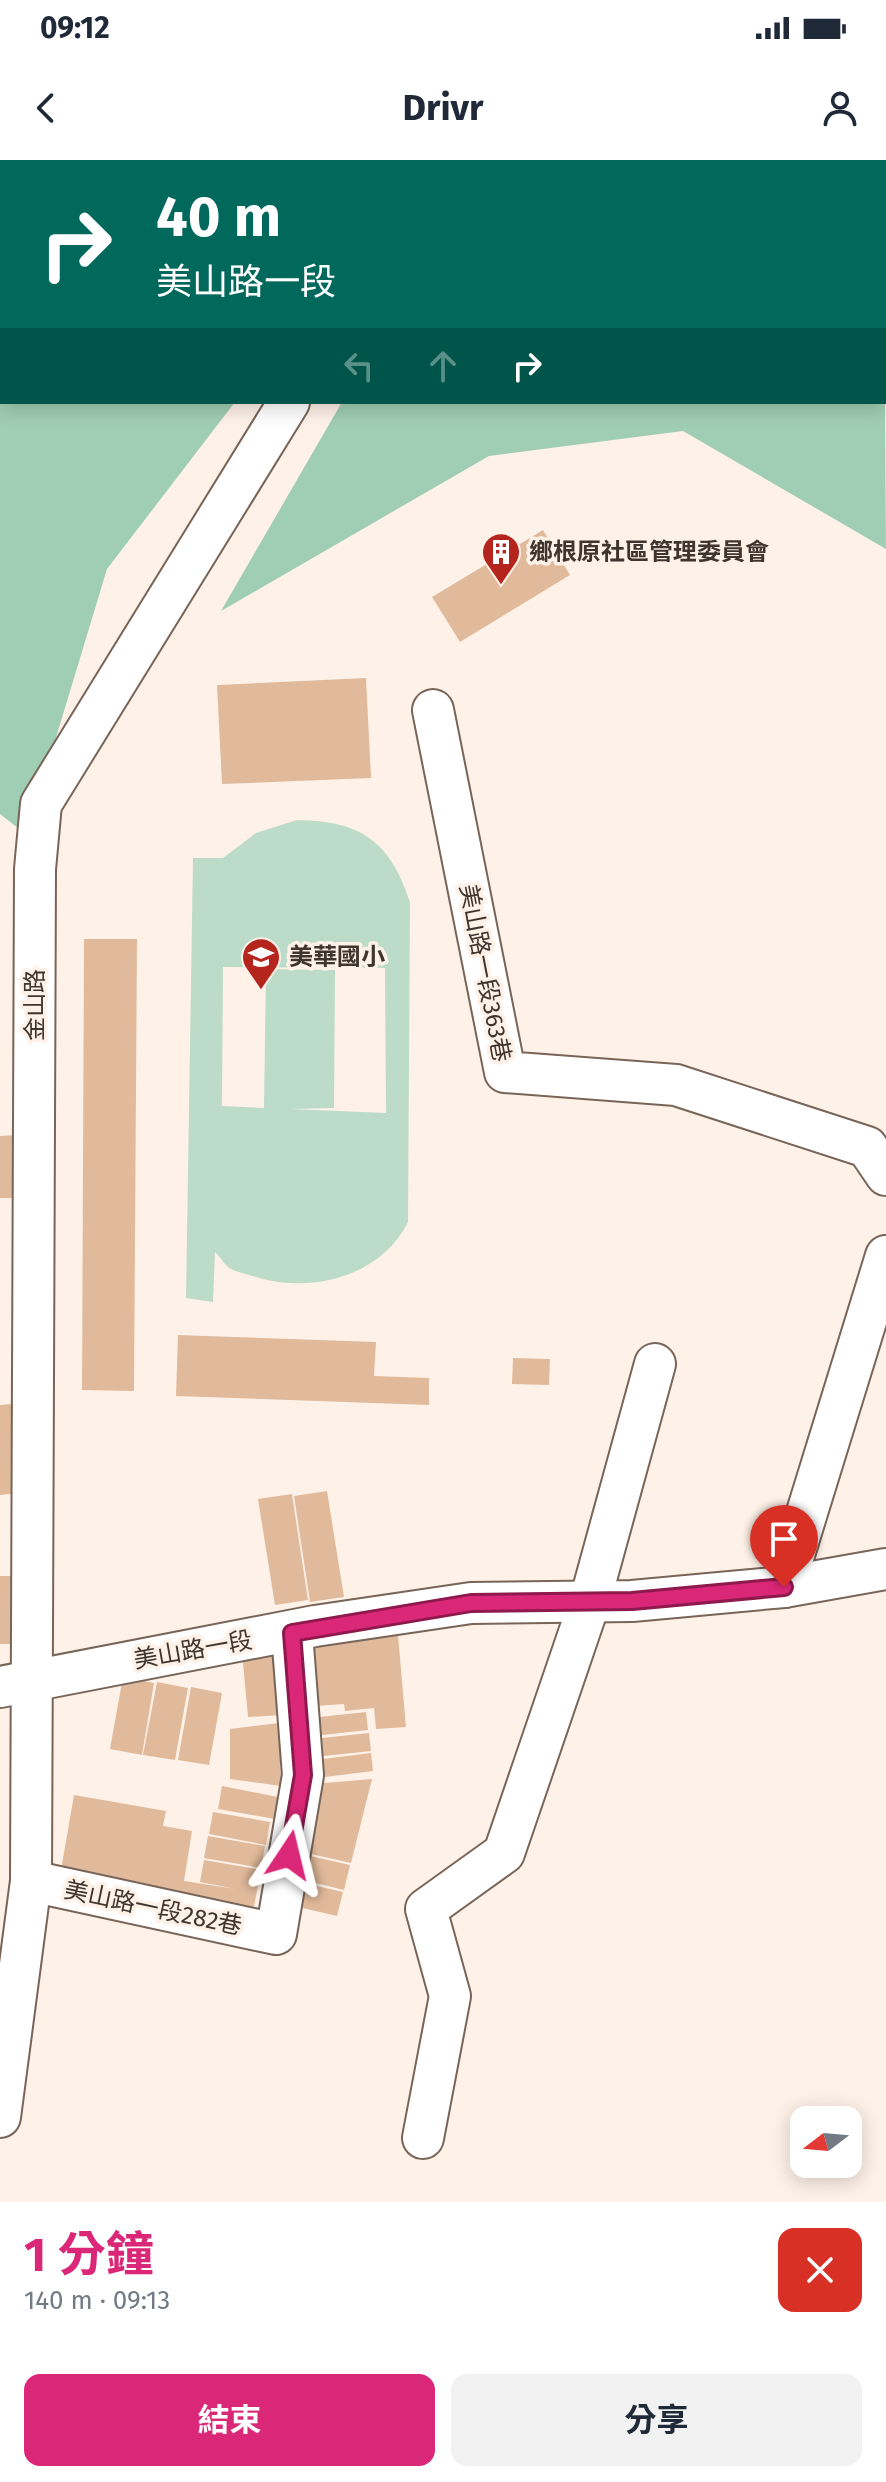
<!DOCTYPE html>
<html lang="zh-TW">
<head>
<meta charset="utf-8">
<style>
	body { margin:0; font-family:"Fira Sans","Noto Sans TC",sans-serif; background:#f2f2f3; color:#1f2937; height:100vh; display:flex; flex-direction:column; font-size:30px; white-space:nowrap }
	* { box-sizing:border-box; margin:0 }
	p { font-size:26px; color:#747a83 }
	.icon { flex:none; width:44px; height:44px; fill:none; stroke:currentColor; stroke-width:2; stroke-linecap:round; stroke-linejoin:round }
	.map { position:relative; height:2042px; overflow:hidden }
	.panel { display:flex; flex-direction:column; background:#fff; flex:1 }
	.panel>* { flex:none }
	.hud { position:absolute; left:0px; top:0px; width:886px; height:244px; box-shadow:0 4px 20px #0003; background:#00695c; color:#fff; overflow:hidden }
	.needle { width:52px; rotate:254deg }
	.fabs { position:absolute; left:790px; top:1946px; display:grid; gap:16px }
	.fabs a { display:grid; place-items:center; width:72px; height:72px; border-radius:16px; background:#fff; box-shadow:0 4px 20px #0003; font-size:40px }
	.pin { position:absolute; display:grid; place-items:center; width:68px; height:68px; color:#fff; margin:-82px -34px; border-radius:50% 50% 50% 0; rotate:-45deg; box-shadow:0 0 8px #0007 }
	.pin .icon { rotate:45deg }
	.me { position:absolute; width:88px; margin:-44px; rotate:10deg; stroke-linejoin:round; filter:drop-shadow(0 0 6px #0008) }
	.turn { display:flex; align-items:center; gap:28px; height:168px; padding:0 24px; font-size:36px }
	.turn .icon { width:104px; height:104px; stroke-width:2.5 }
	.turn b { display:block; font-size:56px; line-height:68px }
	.lanes { display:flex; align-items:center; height:76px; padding:0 24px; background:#0003; justify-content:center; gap:40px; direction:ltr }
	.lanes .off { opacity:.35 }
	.round { display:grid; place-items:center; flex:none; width:84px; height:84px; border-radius:16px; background:#f2f2f3 }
	.headline { display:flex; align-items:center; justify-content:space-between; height:136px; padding:0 24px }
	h1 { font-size:48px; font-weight:700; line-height:60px; color:#db2777 }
	.primary-button { display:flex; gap:16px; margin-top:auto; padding:16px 24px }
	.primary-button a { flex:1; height:92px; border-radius:16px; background:#db2777; color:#fff; font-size:32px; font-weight:700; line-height:92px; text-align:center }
	.primary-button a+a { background:#f2f2f3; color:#1f2937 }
	.status { display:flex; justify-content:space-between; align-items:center; height:56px; padding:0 40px; background:#fff; direction:ltr }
	.status svg { height:22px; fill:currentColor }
	header { display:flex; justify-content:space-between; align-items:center; height:104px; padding:0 24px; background:#fff; font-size:36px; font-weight:700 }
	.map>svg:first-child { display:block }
	.green { fill:#bcdcc9; fill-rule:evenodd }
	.forest { fill:#a0ceb4 }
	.building { fill:#e1ba9b }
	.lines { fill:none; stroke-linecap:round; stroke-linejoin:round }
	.minor-casing { stroke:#786558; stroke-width:44 }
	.minor { stroke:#fff; stroke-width:40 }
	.route-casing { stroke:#8e194d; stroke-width:20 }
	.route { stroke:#db2777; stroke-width:14 }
	.labels { text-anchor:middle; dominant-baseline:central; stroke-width:7; stroke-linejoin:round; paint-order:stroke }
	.poi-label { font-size:24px; font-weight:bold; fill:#3e352f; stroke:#fef1e8; text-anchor:start }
	.street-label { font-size:24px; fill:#3e352f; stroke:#fef1e8 }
</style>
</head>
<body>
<div class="status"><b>09:12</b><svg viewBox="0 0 49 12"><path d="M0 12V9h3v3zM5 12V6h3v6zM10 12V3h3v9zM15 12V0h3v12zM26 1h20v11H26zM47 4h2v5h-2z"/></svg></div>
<header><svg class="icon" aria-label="back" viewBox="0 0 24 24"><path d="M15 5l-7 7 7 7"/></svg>Drivr<svg class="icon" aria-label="person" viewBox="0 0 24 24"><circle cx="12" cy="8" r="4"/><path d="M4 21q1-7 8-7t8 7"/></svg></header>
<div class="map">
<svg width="886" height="2042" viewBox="0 0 886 2042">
	<rect width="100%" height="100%" fill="#fef1e8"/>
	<path class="green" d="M297 660C361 661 390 681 410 742L408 1062C381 1117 310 1134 256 1117 247 1114 233 1112 227 1106 223 1102 219 1096 215 1092L213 1142 186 1138 193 698H223L256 673ZM223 807 385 808 386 953 291 949 334 948 335 810 266 809 264 948 222 946Z"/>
	<g class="forest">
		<path d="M0 0 78 2H2V242H235L107 409 51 594 23 672 0 654Z"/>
		<path d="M884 95 886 389 683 271 489 296 221 451 342 242H884Z"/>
	</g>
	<g class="building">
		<path d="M543 370 570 415 460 482 432 437Z"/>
		<path d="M366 518 371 618 222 624 217 525Z"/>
		<path d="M84 779H137L134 1231 82 1230Z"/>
		<path d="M16 975 19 1038H0V976Z"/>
		<path d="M178 1175 376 1182 374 1216 429 1218V1245L176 1236Z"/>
		<path d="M513 1198 550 1199 549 1225 512 1224Z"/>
		<path d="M11 1244 21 1333 0 1335V1245Z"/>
		<path d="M327 1331 344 1437 310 1442 294 1336Z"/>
		<path d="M292 1334 308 1440 275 1445 258 1339Z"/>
		<path d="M0 1416H19L18 1484H0Z"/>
		<path d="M398 1475 406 1567 376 1569 374 1548 345 1551 344 1544 303 1547 297 1484Z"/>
		<path d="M277 1489 283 1555 248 1557 242 1492Z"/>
		<path d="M123 1517 154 1523 142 1595 110 1589Z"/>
		<path d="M157 1522 188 1528 175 1600 143 1595Z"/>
		<path d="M191 1527 222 1533 209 1605 178 1600Z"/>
		<path d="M366 1552 368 1570 313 1576 310 1558Z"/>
		<path d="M279 1563 281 1626 230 1619V1569Z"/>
		<path d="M369 1573 371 1591 315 1597 313 1579Z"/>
		<path d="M371 1593 373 1611 317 1618 315 1600Z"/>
		<path d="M372 1619 351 1703 298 1691 313 1624Z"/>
		<path d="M222 1626 278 1637 275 1659 218 1649Z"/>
		<path d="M74 1635 166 1651 163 1666 192 1671 184 1721 236 1729 200 1722 204 1700 261 1710 252 1757 60 1716Z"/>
		<path d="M213 1652 270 1662 266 1685 209 1674Z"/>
		<path d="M208 1676 265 1686 261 1708 204 1698Z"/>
		<path d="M297 1693 350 1705 344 1730 291 1717Z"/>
		<path d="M291 1720 343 1732 337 1756 285 1744Z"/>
	</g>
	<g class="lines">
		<defs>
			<g id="minor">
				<path d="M597 0 606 2"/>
				<path d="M65 2 66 0"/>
				<path d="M220 2 221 0"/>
				<path d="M443 2 445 0"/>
				<path d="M884 43H886"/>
				<path d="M433 550 505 912 676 925 867 987 886 1015"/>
				<path d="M784 1427 886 1096"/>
				<path d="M0 1527 315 1466 471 1443 632 1441 784 1427 886 1409"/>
				<path d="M31 1721 276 1774 303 1615 292 1473"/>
				<path d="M0 1957 31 1721 35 709 41 644 289 242"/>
				<path d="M423 1978 450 1836 426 1749 504 1693 590 1441 655 1204"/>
			</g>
		</defs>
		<use href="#minor" class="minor-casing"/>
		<use href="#minor" class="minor"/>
	</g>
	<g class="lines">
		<defs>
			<path id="route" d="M289 1695 303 1615 292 1473 471 1443 632 1441 784 1427"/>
		</defs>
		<use href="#route" class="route-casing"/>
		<use href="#route" class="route"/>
	</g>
	<defs>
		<symbol id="building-pin" viewBox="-11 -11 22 30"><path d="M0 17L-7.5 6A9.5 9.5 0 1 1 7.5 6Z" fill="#b4251e" stroke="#fef1e8"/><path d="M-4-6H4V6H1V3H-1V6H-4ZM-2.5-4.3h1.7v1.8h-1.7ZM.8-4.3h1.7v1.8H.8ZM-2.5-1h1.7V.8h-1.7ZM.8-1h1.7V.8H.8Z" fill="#fff"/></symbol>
		<symbol id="school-pin" viewBox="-11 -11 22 30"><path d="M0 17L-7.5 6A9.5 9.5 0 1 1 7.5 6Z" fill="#b4251e" stroke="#fef1e8"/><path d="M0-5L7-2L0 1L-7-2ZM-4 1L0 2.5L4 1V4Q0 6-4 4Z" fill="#fff"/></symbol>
	</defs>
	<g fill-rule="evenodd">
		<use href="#building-pin" x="479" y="370" width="44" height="60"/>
		<use href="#school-pin" x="239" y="775" width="44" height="60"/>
	</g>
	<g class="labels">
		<g class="poi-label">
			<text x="529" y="392">鄉根原社區管理委員會</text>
			<text x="289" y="797">美華國小</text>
		</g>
		<g class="street-label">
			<text transform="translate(485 813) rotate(79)">美山路一段363巷</text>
			<text transform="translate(35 845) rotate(-90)">金山路</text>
			<text transform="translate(193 1490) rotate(-10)">美山路一段</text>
			<text transform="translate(153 1748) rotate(12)">美山路一段282巷</text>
		</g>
	</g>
</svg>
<div class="fabs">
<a><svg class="needle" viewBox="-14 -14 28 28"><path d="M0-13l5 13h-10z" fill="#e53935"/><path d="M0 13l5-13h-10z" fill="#747a83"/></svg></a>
</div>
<div class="pin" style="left:784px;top:1427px;background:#d93025"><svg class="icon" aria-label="arrive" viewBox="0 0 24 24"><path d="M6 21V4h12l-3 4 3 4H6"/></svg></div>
<svg class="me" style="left:289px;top:1695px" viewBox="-20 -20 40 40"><path d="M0-17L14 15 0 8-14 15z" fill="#db2777" stroke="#fff" stroke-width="4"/></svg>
<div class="hud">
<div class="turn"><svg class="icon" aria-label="right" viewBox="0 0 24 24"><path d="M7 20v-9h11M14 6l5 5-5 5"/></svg><div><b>40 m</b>美山路一段</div></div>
<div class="lanes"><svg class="icon off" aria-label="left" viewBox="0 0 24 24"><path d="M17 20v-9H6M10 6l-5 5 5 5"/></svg><svg class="icon off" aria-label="ahead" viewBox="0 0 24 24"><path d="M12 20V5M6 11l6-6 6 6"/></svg><svg class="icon" aria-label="right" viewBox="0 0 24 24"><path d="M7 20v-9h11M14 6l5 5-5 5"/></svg></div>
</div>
</div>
<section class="panel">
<div class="headline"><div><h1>1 分鐘</h1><p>140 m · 09:13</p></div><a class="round" style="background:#d93025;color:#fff"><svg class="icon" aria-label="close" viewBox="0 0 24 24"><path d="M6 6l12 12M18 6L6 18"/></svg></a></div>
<div class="primary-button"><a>結束</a><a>分享</a></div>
</section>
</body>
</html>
